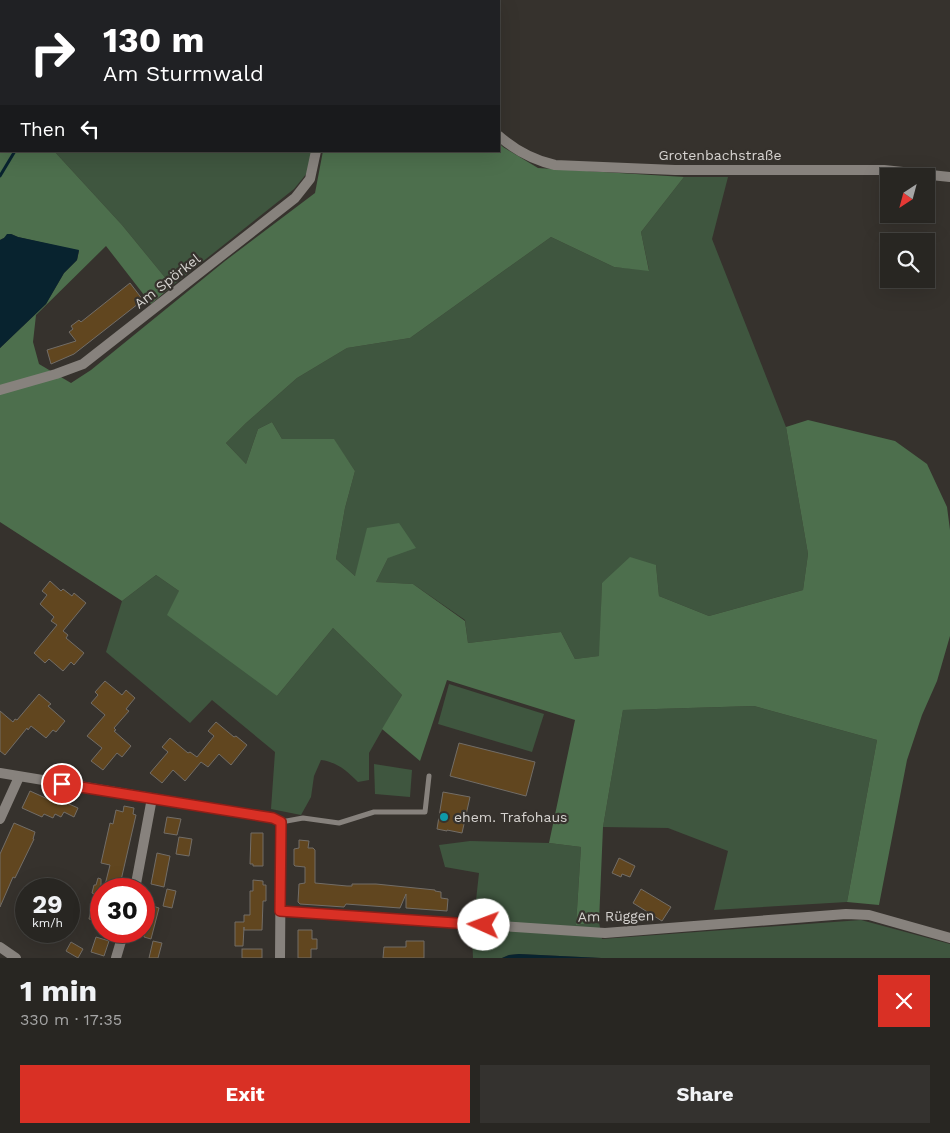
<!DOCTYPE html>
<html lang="en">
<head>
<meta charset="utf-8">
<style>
	body { margin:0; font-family:"Work Sans",sans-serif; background:#34322f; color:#f1f3f6; height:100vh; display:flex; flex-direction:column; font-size:19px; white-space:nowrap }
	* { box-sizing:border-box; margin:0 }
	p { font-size:16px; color:#a5a5a5 }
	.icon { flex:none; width:28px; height:28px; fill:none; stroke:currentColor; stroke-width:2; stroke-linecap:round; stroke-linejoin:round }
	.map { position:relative; height:958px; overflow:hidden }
	.drawer { display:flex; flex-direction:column; background:#282622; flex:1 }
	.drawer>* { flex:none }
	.guide { position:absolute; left:0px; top:0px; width:500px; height:152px; box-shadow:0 5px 20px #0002,0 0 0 1px #444340; background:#202124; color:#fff; overflow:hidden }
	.needle { width:32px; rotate:216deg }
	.tools { position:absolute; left:880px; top:168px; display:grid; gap:10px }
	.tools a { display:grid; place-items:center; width:55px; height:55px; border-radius:0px; background:#282622; box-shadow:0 5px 20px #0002,0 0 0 1px #444340; font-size:25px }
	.speed { position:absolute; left:15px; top:878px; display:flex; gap:10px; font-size:25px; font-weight:700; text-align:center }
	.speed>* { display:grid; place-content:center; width:65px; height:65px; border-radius:50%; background:#282622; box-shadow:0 5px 20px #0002,0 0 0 1px #444340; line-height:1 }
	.speed small { font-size:12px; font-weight:400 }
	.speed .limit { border:8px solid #d22; background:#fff; color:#111 }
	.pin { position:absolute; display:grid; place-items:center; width:42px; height:42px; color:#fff; margin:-21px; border:2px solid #fff; border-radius:50%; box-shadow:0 1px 5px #0007 }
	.me { position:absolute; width:55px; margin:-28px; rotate:272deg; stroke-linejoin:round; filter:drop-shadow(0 0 4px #0008) }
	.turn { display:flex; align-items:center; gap:18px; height:105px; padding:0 20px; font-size:22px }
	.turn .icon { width:65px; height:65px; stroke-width:2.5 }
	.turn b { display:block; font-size:35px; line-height:42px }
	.then { display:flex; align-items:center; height:48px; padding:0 20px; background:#0003; gap:10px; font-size:19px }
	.round { display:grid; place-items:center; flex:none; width:52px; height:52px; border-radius:0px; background:#34322f }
	.summary { display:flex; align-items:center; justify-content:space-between; height:85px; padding:0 20px }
	h1 { font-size:30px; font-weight:700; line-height:38px }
	.action { display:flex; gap:10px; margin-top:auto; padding:10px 20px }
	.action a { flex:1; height:58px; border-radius:0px; background:#d93025; color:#fff; font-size:20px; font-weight:700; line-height:58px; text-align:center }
	.action a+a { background:#34322f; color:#f1f3f6 }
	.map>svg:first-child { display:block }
	.green { fill:#3f563f }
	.forest { fill:#4d6f4d }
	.water { fill:#08232f }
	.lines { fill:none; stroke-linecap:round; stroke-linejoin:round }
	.stream { stroke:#08232f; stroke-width:3 }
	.building { fill:#61461f; stroke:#726d67 }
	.service { stroke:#87827d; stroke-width:5 }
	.minor { stroke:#87827d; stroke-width:10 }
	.route-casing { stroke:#8d1f18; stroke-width:12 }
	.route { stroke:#d93025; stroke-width:9 }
	.culture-dot { fill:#0f9aa8; stroke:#36322d; stroke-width:2 }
	.labels { text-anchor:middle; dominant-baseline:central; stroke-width:4.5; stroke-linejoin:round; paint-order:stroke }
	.street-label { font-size:14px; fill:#d6d3d0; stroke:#36322d }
	.poi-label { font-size:14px; fill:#d6d3d0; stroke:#36322d; text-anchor:start }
</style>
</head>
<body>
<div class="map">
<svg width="950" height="958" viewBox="0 0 950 958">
	<rect width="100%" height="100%" fill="#36322d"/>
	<g class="green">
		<rect x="135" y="0" width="223" height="1"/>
		<path d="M54 151H312L307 173 294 189 172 286 122 225Z"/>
		<path d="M684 177H728L712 239 786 427 808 554 803 590 709 616 659 596 656 565 602 583 600 656 575 659 561 632 468 643 465 620 413 584 376 582 388 558 399 523 355 576 336 559 345 508 355 471 334 440 282 439 272 422 258 429 246 464 226 443 246 423 297 378 347 348 410 338 551 237 614 267 649 270 641 232Z"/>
		<path d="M156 575 179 591 277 696 333 628 402 695 369 753V780L358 782C347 771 337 762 321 760L314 776 311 797 301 815 271 809 275 752 212 700 190 723 106 652 122 601Z"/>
		<path d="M449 684 544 714 532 752 438 724Z"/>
		<path d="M754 706 877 740 847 902 714 910 728 851 668 828 603 827 623 710Z"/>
		<path d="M374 764 412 770 410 797 375 794Z"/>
		<path d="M470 841 549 843 581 847 576 925 599 922 602 939 861 920 950 944V958H601L519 954 509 955 502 958H473L472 937 479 873 445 867 439 845Z"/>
	</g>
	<path class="forest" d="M0 0H135L1 1V151H54L122 225 172 286 151 304 106 246 36 315 33 342 39 364 71 383 91 370 225 261 315 193 323 151H499V143L503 147 538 168 684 177 641 232 649 271 614 267 551 237 410 338 347 348 297 378 246 423 226 443 246 464 258 429 272 422 282 439H334L355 471 345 508 336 559 355 576 367 528 399 523 416 548 388 558 376 582 413 584 465 621 468 643 561 632 575 659 599 656 602 583 630 557 656 565 659 596 709 616 803 590 808 554 786 427 808 420 895 441 927 464 947 507 950 530V636L937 681 922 715 907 760 879 905 847 902 877 740 754 706 623 710 603 827 599 922 576 925 581 847 549 843 575 720 447 680 420 761 382 729 402 695 333 628 277 696 167 615 179 591 156 575 122 601 0 522V348L46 304 64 273 77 260 79 251 18 237 11 234 0 240Z"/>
	<g class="water">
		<path d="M7 234H11L18 237 79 250 77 260 64 273 46 304 0 348V240L4 238Z"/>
		<path d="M519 954 601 958H502L509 955Z"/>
	</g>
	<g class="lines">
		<g class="stream">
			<path d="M88 1V0"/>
			<path d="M0 176 15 151"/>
		</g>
	</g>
	<g class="building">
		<path d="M130 283 143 300 74 354 51 364 47 350 76 341 69 332 73 329 71 326 79 320 81 322Z"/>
		<path d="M50 581 61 591 63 589 72 596 74 593 86 603 63 631 68 635 66 638 84 653 74 665 71 662 63 671 49 659 45 663 34 653 57 625 51 621 54 617 40 604 47 595 42 591Z"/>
		<path d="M105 681 122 695 126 690 135 698 126 709 129 711 114 728 116 730 114 731 131 746 122 757 117 753 103 770 91 761 102 748 87 736 105 715 91 703 98 695 95 692Z"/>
		<path d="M39 694 51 704 48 706 65 721 56 732 53 730 46 738 31 726 28 730 27 728 5 755 0 751V711L13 722 15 719 17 720Z"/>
		<path d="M216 722 234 737 236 736 247 745 231 765 219 754 208 767 201 762 185 781 173 770 162 783 150 773 168 752 162 747 170 738 188 753 190 752 197 757 214 736 208 731Z"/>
		<path d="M459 743 535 762 526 796 450 776Z"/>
		<path d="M30 791 59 804 60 800 78 808 74 817 64 812 61 817 55 814 53 818 44 814 42 817 22 808Z"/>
		<path d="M443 792 470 797 462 833 447 830V831L437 829Z"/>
		<path d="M124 806 134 808 133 814 136 815 119 889H104L110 865 101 863 110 823 113 824 116 810 123 812Z"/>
		<path d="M167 817 181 819 177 835 164 833Z"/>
		<path d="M14 823 35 832 33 839H34L15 878 13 877 0 907V854Z"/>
		<path d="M251 833H263V866H253V864H250Z"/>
		<path d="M179 837 192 839 189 856 176 854Z"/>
		<path d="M299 840 309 841 308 848H313L315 850V883L347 886H352V884H376L435 890V891L441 892V898L448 899 447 911 406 908V894L400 908 346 904 344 907 300 904 298 902 299 884 305 883V867L295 866 294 865V849L299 848Z"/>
		<path d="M157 853 170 856 164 887 151 884Z"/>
		<path d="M619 858 635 866 630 877 622 874 621 877 612 873Z"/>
		<path d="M98 878 101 879V922L89 919 94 894 92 893 94 885H96Z"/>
		<path d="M253 880 263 881V885H266V901H263L262 930H244V927L243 946H235V922H244V915H250V891H253Z"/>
		<path d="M167 889 176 891 172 908 163 906Z"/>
		<path d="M641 889 671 907 662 921 633 903Z"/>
		<path d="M146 904 159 908 151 939 144 937V915Z"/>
		<path d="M298 930H312V939H317V949H311V958H298Z"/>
		<path d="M96 937 109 941 104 956 91 952Z"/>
		<path d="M153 941 162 943 158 958H149Z"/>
		<path d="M406 941H424V958H383L384 947H406Z"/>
		<path d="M71 942 83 949 78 958 66 951Z"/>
		<rect x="242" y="949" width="20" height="9"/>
	</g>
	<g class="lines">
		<path class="service" d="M281 822 303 818 339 823 374 812H425L429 776"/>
		<g class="minor">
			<path d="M367 0 368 1"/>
			<path d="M499 136C516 151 533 160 555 165L675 170H884L950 177"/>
			<path d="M0 390 56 374 83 364 295 198 310 179 316 151"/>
			<path d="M0 773 273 818 281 822 280 958"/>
			<path d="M0 819 19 777"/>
			<path d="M135 889 152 798"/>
			<path d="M280 911 605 933 846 914 869 915 950 938"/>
			<path d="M0 947 16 958"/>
			<path d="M116 958 124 931"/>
		</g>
	</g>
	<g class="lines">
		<defs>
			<path id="route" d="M62 784 273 818 281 822 280 911 484 925"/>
		</defs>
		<use href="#route" class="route-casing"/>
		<use href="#route" class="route"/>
	</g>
	<circle class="culture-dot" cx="444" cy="817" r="5"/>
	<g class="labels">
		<g class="street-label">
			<text x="720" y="155">Grotenbachstraße</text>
			<text transform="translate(167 281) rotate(-38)">Am Spörkel</text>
			<text transform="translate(616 916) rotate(-1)">Am Rüggen</text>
		</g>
		<g class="poi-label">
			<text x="454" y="817">ehem. Trafohaus</text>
		</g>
	</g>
</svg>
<div class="tools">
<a><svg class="needle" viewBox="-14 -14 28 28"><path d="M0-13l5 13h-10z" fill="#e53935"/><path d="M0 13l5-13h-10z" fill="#a5a5a5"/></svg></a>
<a><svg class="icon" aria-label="search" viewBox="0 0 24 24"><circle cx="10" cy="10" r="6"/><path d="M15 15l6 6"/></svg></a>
</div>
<div class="speed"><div>29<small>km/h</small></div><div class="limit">30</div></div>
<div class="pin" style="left:62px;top:784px;background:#d93025"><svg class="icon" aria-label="arrive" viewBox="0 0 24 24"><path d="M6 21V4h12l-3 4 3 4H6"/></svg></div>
<svg class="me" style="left:484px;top:925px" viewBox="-20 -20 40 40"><circle r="19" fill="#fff"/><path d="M0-13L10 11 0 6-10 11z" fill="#d93025"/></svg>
<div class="guide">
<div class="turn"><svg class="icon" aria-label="right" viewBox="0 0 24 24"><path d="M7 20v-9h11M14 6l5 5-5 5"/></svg><div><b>130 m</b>Am Sturmwald</div></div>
<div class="then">Then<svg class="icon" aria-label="left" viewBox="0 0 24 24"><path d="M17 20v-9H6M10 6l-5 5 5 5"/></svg></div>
</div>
</div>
<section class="drawer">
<div class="summary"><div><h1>1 min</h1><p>330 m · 17:35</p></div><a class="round" style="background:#d93025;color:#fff"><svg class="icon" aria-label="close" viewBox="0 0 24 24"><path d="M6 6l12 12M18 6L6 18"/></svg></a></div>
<div class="action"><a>Exit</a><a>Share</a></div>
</section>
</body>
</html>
